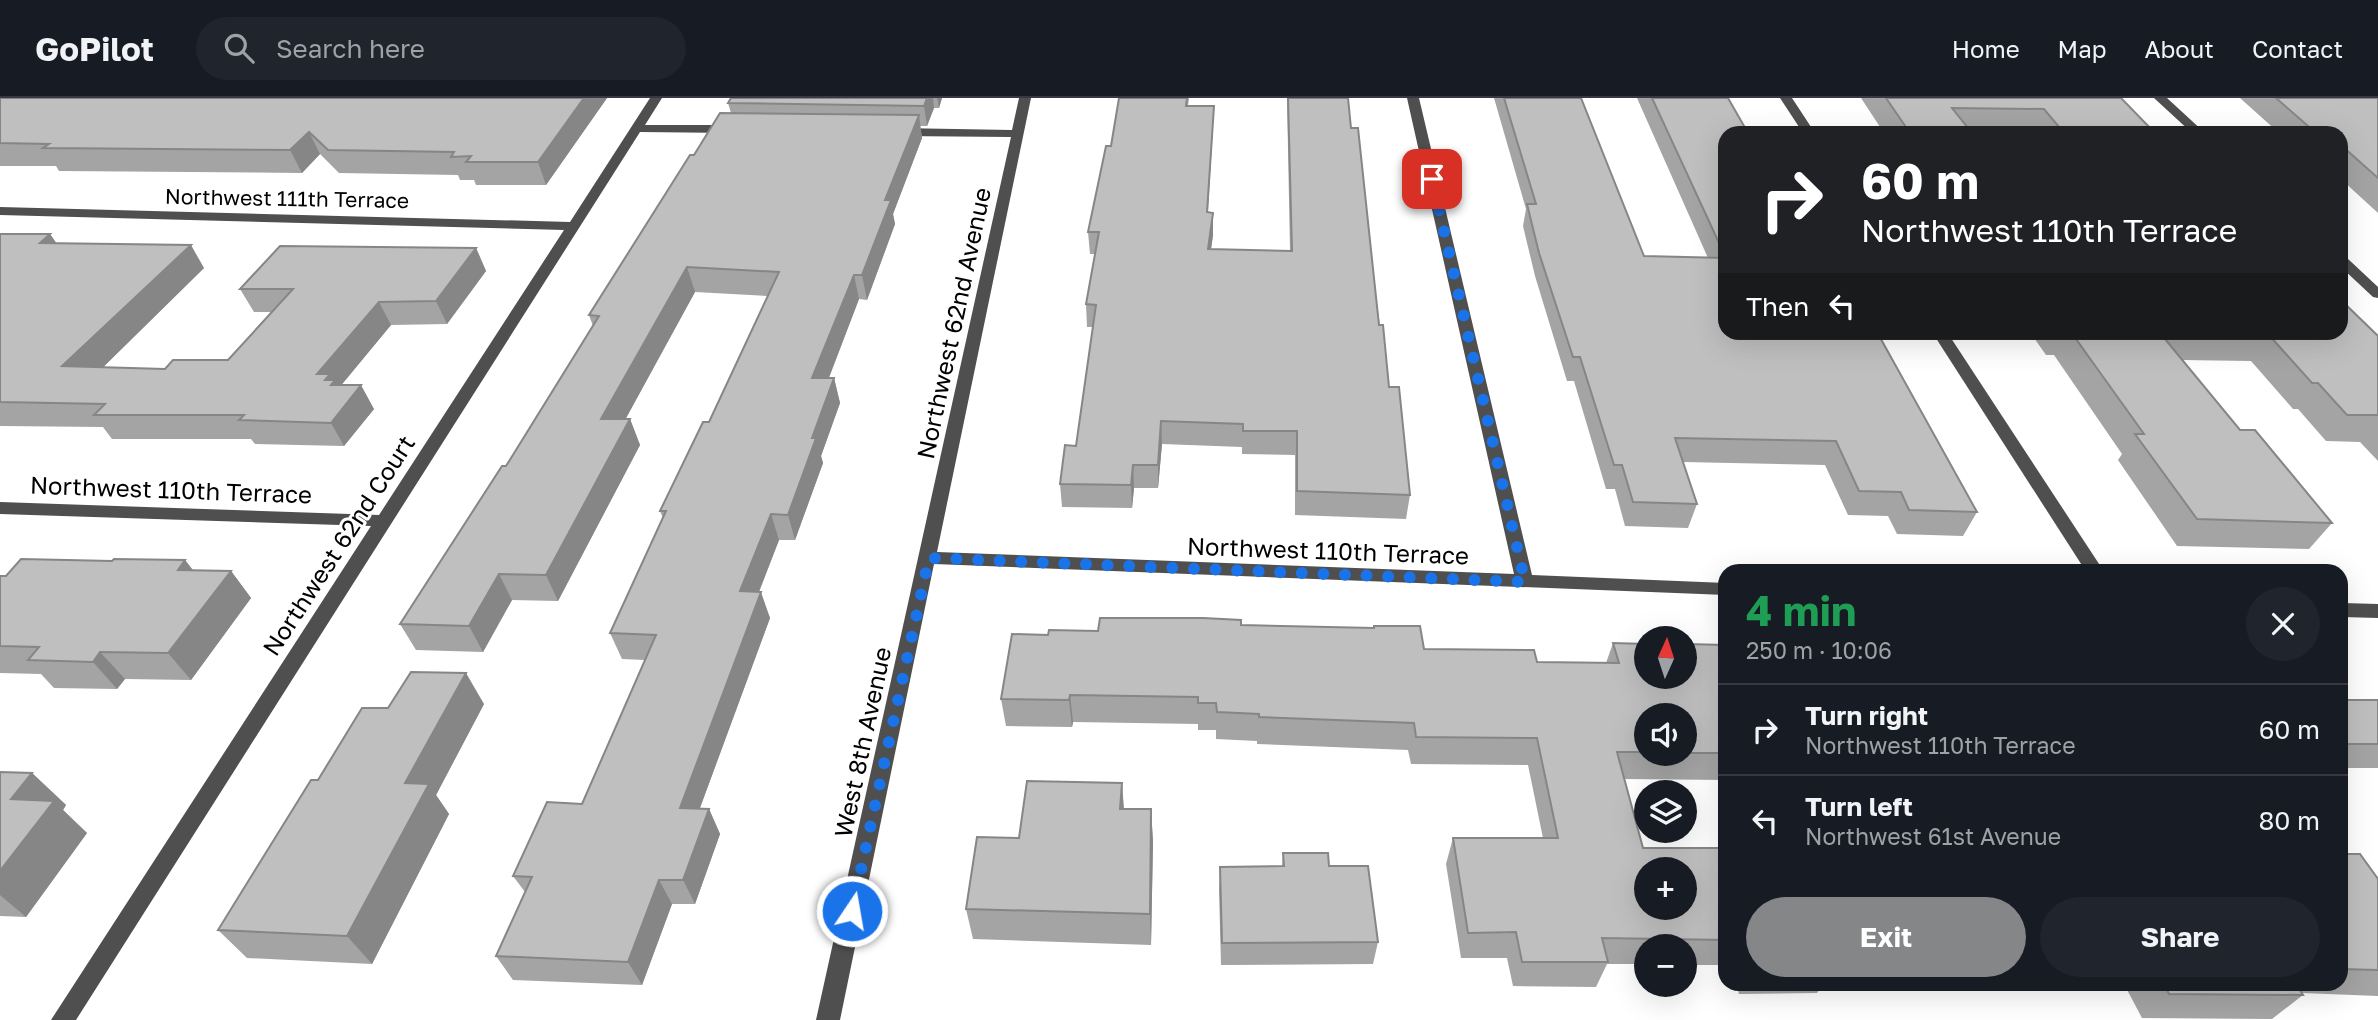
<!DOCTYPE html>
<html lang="en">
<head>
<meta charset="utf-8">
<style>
	body { margin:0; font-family:"Golos Text",sans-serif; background:#20242c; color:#f1f3f6; height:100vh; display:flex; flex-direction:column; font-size:26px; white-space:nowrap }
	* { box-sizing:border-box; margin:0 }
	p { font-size:23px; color:#9ea1a6 }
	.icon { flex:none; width:38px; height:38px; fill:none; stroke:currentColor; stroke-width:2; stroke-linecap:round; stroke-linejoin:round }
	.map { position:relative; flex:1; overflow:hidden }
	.details { position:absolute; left:1718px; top:466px; width:630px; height:427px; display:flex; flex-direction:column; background:#171b24; border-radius:21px; box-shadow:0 7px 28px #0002 }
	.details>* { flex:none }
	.top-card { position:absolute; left:1718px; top:28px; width:630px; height:214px; border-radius:21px; box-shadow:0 7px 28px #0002; background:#202124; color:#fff; overflow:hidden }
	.needle { width:46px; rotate:3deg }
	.fabs { position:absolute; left:1634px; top:528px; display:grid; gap:14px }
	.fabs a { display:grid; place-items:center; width:63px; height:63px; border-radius:50%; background:#171b24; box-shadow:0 7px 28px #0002; font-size:35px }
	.pin { position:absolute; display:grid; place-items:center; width:60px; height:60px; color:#fff; margin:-30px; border-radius:14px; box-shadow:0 4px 10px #0006 }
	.me { position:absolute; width:77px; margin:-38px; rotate:12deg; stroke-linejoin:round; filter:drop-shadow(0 0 5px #0008) }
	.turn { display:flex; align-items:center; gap:24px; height:147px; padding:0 28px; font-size:32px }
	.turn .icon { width:91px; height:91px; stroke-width:2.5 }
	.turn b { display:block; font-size:49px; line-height:60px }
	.then { display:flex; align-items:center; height:66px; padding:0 28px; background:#0003; gap:14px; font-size:26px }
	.round { display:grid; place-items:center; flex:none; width:74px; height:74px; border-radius:37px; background:#20242c }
	.summary { display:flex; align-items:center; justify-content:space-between; height:119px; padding:0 28px }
	h1 { font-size:42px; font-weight:700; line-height:52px; color:#1e9e55 }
	.action { display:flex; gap:14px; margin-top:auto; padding:14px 28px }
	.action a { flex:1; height:80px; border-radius:42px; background:#858687; color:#fff; font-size:28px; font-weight:700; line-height:80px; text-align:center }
	.action a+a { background:#20242c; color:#f1f3f6 }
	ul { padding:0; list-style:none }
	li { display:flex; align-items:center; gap:21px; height:91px; padding:0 28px; border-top:2px solid #363941 }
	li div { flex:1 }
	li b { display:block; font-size:26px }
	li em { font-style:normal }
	header { display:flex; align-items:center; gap:42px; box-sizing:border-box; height:98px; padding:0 35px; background:#171b24; border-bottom:2px solid #363941 }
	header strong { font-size:33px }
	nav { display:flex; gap:38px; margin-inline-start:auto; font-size:24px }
	.search { width:490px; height:63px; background:#20242c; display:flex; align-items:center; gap:18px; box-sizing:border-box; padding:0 24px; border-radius:38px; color:#9ea1a6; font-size:26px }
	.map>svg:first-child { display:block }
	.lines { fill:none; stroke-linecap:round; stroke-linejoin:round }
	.minor { fill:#4f4f4f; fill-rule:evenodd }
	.wall { fill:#a4a4a4; fill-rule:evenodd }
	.shaded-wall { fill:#868686 }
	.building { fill:#bfbfbf; stroke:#868686; stroke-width:2; fill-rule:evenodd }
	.route { stroke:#1a73e8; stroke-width:12; stroke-dasharray:0 21.6 }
	.labels { text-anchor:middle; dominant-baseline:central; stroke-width:6; stroke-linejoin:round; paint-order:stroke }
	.far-street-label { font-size:21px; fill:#000; stroke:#fff }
	.street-label { font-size:24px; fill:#000; stroke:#fff }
</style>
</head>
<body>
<header>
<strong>GoPilot</strong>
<div class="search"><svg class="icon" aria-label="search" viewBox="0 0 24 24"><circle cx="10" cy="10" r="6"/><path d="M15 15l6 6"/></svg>Search here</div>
<nav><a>Home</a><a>Map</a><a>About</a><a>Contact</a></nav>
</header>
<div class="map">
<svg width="2378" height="922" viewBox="0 0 2378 922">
	<rect width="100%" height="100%" fill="#fff"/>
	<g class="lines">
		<g class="minor">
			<path d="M650 0H662L645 27H733L739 31 733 35 640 34 76 922H51L371 428 0 416V404L379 417 564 132 0 117V109L570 124Z"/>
			<path d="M1019 0H1031L937 454 1514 476 1407 0H1419L1532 477 1726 485V497L934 466 840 922H816L1011 39 898 38 892 34 898 30 1012 32Z"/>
			<path d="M1780 0H1792L1815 35H1803Z"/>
			<path d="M2154 0H2167L2205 35H2192Z"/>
			<path d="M2342 159 2347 160 2378 189V200L2373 199 2342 170Z"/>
			<path d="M1932 234H1947L2103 472H2085Z"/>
			<path d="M2342 505 2378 506V520L2342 519Z"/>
		</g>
	</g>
	<g class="wall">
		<path d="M0 0H607L546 87H476L474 82H460L458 77 339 75 320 56 302 75 59 73 56 68H0Z"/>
		<path d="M731 0H942L939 10H934L927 28H920L922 40 893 116 895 126 867 202 859 201 829 280H834L840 305 821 358 823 365 795 442H779L759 494 770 520 700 710 709 711 720 736 695 806H672L642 887 513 882 496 858 525 794 513 778 582 706 645 562 622 561 610 535 663 420 660 413 709 324 768 198 695 194 625 321H630L640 347 558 503 512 502 483 554 416 552 400 526 506 368 593 228 589 217 694 57 731 15 728 5Z"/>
		<path d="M1119 0H1189L1188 8 1213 29 1208 114 1213 137 1211 151 1290 153 1287 0H1348L1351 30 1389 289 1410 397 1406 421 1295 417V357L1242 356V349L1162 346 1158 390H1134L1132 410 1062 409 1060 386 1076 348 1093 229H1087L1086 206 1095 156H1090L1088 134 1111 48Z"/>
		<path d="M1494 0H1581L1644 158 1708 160 1637 0H1728L1726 35 1977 414 1963 438 1897 436 1888 418 1848 417 1825 367 1683 364 1697 406 1688 430 1625 428 1615 391H1606L1574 283H1567L1535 178 1523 128 1526 111Z"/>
		<path d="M1861 0H2121L2155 35 1971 34 1972 35H1884Z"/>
		<path d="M2240 0H2378V115L2342 82V35H2279Z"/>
		<path d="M0 136H50L56 145 204 170 103 269 165 271 228 262 272 214H254L240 191 476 150 486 173 447 226 391 227 341 287 374 311 344 348 255 346 251 341H112L103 329 0 328Z"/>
		<path d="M2030 234H2342L2378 238V363L2360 344 2326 343 2298 311H2293L2251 263 2182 262 2240 332 2332 425 2309 451 2177 448 2118 362 2122 356 2054 257H2046Z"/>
		<path d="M185 462 193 472 231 473 251 500 191 582 125 581 117 591 54 590 41 576 0 575V478L112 463Z"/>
		<path d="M1241 527 1374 530V528L1424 551 1537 564 1606 565 1613 545 1726 547V682L1624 681 1643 750H1726V867H1685V849H1647V866H1607L1596 889 1513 888 1507 860H1461L1446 766 1453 740H1543L1528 667 1411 666 1408 652 1257 646V643L1216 641V632H1198V626L1073 624 1072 629 1006 628 1001 601 1048 537 1098 533ZM1647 618H1685V656H1647Z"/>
		<rect x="2342" y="602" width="36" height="68"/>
		<path d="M484 606 436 697 449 716 372 866 247 860 218 832 318 682 388 610Z"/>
		<path d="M0 674 32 675 66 707 63 712 87 735 26 819 0 818Z"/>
		<path d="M1122 685 1124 711H1151L1153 744 1151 847 973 841 966 811 1019 740Z"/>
		<path d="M1283 755 1329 768 1378 844 1373 866 1221 867 1219 792 1220 769 1282 768Z"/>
		<path d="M2342 756 2378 781V898L2302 895 2303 897 2272 921 2142 920 2124 886H2342Z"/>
		<path d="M1736 886H1824L1817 895 1739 896Z"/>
		<path d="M1951 886H2035L2032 889 1953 888Z"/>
	</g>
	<g class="shaded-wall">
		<path d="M584 0H607L546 87 538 64Z"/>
		<path d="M927 0H933L934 10 927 28 924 8Z"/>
		<path d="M937 0H942L939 10Z"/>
		<path d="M1214 8 1213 29 1206 136 1207 114Z"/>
		<path d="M919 17 922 40 893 116 895 126 867 202 862 177 885 102Z"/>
		<path d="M309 34 320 56 302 75 290 52Z"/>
		<path d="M1213 115V137L1208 173V151Z"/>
		<path d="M50 136 66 159 40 145Z"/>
		<path d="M191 147 204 170 80 292 62 268Z"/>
		<path d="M476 150 486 173 447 226 436 203Z"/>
		<path d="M687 169 695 194 612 346 601 321Z"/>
		<path d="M854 177 859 201 819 305 812 280Z"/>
		<path d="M379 204 391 227 339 290 361 287 374 311 344 348 331 325 317 276Z"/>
		<path d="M834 280 840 305 821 358 823 365 795 442 788 417 812 340Z"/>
		<path d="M630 321 640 347 558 503 546 477Z"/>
		<path d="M1161 323 1162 346 1158 390V367Z"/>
		<path d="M1133 367 1134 390 1132 410 1131 387Z"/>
		<path d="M771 416 779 442 749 519 740 493Z"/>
		<path d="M185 462 206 490 178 472Z"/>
		<path d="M231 473 251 500 191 582 168 555Z"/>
		<path d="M499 476 512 502 483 554 469 528Z"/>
		<path d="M761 494 770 520 691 734 680 710Z"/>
		<path d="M100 554 125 581 117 591 93 564Z"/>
		<path d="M466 575 484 606 436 697 449 716 372 866 347 838 405 685Z"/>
		<path d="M1070 597 1073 624 1072 629 1069 602Z"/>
		<path d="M32 675 66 707 63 712 87 735 26 819 0 797V773L11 701Z"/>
		<path d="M1122 685 1124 717 1120 711Z"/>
		<path d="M709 711 720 736 695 806 683 782Z"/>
		<path d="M1151 711 1153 744 1151 847 1150 816Z"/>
		<path d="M659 782 672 806 642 887 628 864Z"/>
	</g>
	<g class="building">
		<path d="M0 0H584L538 64H466L471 58 451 59 454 54 328 52 309 34 290 52 43 50 49 46 0 45Z"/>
		<path d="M731 0H927L924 8 728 5Z"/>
		<path d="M1119 0H1187L1186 8H1214L1207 114 1213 115 1208 151 1292 153 1288 0H1348L1351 30H1358L1379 227H1383L1389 289H1399L1410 397 1297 393V333H1243V326L1161 323 1158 367H1133L1131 387 1060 386 1065 347 1076 348 1096 207 1086 206 1099 134H1088L1106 48H1111Z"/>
		<path d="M1504 0H1581L1644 158 1726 160V234H1877L1977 414 1909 412 1901 394 1859 393 1836 343 1675 340 1697 406 1633 404 1622 367H1614L1580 259H1573L1539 155 1527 106H1536Z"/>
		<path d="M1652 0H1728L1748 35H1726V160Z"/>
		<path d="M1886 0H2121L2155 35H2064L2044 11 1952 10 1972 35H1910Z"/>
		<path d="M2276 0H2378V80L2342 48V35H2316Z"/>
		<path d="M720 15 919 17 885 102H891L862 177H854L812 280H834L812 340H816L788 417 771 416 740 493 761 494 680 710 709 711 683 782H659L628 864 496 858 532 779 513 778 547 704 582 706 656 537 610 535 666 413H660L703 324H709L779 174 687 169 601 321H630L546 477 499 476 469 528 400 526 502 368H506L599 218 589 217 690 57H694Z"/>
		<path d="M0 136H50L40 145 191 147 62 268 165 271 173 262H228L293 191H240L280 148 476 150 436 203 379 204 317 276H330L325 282H335L331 287H361L331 325 239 322 244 317H94L105 306 0 304Z"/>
		<path d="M2342 203 2378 238V317H2347L2318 285H2312L2269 237 2160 235 2240 332H2255L2332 425 2197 421 2135 336H2144L2071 234H2342Z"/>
		<path d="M21 461 112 463 114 461 185 462 178 472 231 473 168 555 100 554 93 564 28 562 39 549 0 548V478H6Z"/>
		<path d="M1100 520H1203L1241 522V527L1374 530V528H1420L1424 551 1534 552 1537 564 1619 565 1613 545 1647 546V579H1685V546L1726 547V655H1685V618H1647V654H1617L1643 750H1726V842L1602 840 1608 864H1522L1516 834 1468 835 1453 740H1558L1537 640 1416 639 1414 625 1259 619V616L1217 614 1216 605H1198V599L1070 597 1069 602 1001 601 1012 536 1048 537 1049 532 1098 533ZM1647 772H1685V810H1647Z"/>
		<path d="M411 574 466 575 405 685 429 686 347 838 218 832 311 682H318L362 610H388Z"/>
		<rect x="2342" y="602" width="36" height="44"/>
		<path d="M0 674 32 675 11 701 54 703 0 773Z"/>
		<path d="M1027 683 1122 685 1120 711H1151L1150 816 966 811 977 739 1019 740Z"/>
		<path d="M1283 755H1328L1329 768H1368L1378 844 1222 845 1220 769 1284 768Z"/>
		<path d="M2342 756H2360L2378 781V872L2342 871Z"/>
		<path d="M2164 886H2296L2303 897 2169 896Z"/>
	</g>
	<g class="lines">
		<path class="route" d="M852 813 929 460 1525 484 1432 81"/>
	</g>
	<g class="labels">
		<g class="far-street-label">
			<text transform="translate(287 100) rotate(1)">Northwest 111th Terrace</text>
		</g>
		<g class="street-label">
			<text transform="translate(953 225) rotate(-78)">Northwest 62nd Avenue</text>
			<text transform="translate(171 391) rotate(2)">Northwest 110th Terrace</text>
			<text transform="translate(338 447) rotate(-57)">Northwest 62nd Court</text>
			<text transform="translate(1328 452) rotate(2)">Northwest 110th Terrace</text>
			<text transform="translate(862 644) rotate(-78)">West 8th Avenue</text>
		</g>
	</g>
</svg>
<div class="fabs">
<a><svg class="needle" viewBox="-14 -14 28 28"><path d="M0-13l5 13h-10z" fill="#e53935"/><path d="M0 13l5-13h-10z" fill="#9ea1a6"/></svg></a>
<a><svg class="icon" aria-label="sound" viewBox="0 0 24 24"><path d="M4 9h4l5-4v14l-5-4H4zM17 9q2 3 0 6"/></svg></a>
<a><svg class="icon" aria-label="layers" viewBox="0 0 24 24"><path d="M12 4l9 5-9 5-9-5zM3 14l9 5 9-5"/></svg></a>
<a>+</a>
<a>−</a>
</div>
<div class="pin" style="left:1432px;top:81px;background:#d93025"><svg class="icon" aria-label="arrive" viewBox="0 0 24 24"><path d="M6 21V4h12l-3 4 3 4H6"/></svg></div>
<svg class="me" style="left:852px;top:813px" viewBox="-20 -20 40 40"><circle r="17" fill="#1a73e8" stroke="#fff" stroke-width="3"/><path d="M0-11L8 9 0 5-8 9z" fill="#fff"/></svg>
<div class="top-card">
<div class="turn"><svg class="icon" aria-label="right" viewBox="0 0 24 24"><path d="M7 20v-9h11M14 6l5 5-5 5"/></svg><div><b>60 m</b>Northwest 110th Terrace</div></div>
<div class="then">Then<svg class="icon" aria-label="left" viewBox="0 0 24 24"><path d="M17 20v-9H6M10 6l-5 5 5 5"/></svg></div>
</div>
<section class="details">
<div class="summary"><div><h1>4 min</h1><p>250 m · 10:06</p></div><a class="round"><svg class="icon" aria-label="close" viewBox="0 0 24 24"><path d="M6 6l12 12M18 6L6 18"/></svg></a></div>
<ul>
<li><svg class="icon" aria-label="right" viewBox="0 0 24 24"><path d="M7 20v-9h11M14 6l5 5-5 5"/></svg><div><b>Turn right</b><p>Northwest 110th Terrace</p></div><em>60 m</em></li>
<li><svg class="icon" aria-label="left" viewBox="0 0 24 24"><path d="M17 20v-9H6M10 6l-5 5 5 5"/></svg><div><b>Turn left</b><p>Northwest 61st Avenue</p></div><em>80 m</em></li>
</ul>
<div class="action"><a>Exit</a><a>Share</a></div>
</section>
</div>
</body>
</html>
